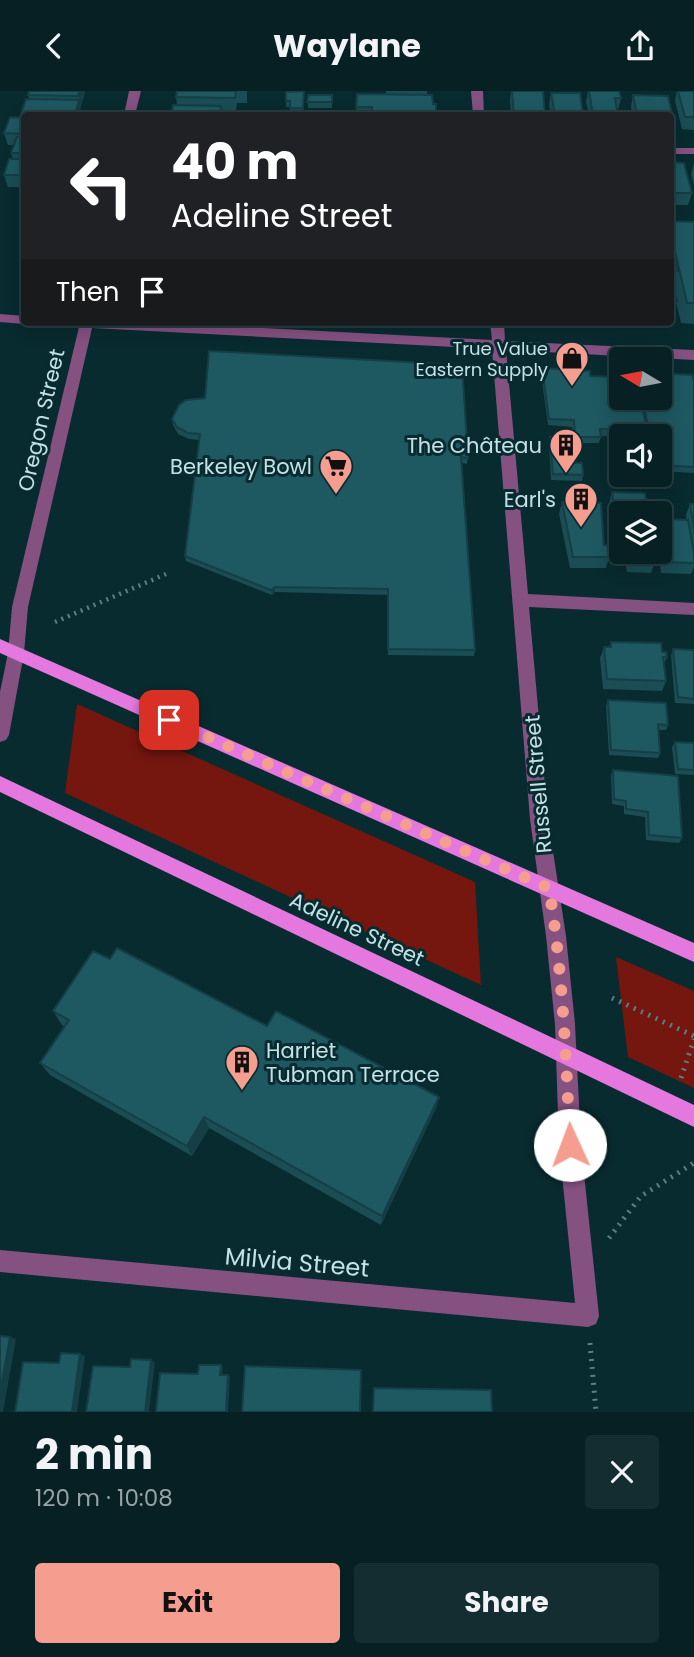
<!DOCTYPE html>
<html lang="en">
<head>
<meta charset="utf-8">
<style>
	body { margin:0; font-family:Poppins,sans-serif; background:#142d31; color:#f1f3f6; height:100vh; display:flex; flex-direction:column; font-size:26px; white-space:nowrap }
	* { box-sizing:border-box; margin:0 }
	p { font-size:23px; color:#98a3a6 }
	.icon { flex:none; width:38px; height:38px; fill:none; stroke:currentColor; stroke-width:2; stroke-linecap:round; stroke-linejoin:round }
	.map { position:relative; height:1321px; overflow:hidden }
	.sheet { display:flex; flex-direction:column; background:#062024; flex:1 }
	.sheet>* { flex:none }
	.guide { position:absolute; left:21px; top:21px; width:653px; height:214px; border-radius:7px; box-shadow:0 4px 18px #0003,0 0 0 2px #273e41; background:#202124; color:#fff; overflow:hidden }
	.needle { width:46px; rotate:280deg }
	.tools { position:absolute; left:609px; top:256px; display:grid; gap:14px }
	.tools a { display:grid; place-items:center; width:63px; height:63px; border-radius:7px; background:#062024; box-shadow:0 4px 18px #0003,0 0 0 2px #273e41; font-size:35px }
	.pin { position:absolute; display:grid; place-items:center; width:60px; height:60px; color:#fff; margin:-30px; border-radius:14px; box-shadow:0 4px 10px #0006 }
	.me { position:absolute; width:77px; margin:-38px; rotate:358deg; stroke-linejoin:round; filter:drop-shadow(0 0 5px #0008) }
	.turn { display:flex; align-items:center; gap:24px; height:147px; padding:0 35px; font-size:32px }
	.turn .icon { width:91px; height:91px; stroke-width:2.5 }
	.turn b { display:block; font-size:49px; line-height:60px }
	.then { display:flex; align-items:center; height:66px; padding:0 35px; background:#0003; gap:14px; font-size:26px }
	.round { display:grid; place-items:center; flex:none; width:74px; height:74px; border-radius:7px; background:#142d31 }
	.summary { display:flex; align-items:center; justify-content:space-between; height:119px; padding:0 35px }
	h1 { font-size:42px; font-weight:700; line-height:52px }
	.cta { display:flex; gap:14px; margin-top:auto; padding:14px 35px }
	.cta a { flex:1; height:80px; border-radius:7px; background:#f59d8f; color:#111; font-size:28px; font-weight:700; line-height:80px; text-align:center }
	.cta a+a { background:#142d31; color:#f1f3f6 }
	header { display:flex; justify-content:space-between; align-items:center; height:91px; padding:0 35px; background:#062024; font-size:32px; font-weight:700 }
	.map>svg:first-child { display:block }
	.green { fill:#75170f }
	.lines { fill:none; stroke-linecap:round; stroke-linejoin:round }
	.path-far1 { stroke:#5d7e83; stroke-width:4.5; stroke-dasharray:2 5; stroke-linecap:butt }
	.path { stroke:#5d7e83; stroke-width:5; stroke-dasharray:2 6; stroke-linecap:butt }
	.minor { fill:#855181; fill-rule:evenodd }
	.major { fill:#e578de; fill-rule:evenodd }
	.wall { fill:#1a4d54 }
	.shaded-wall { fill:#153e45 }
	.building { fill:#1e5962; stroke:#153e45; stroke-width:2 }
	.route { stroke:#f59d8f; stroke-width:12; stroke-dasharray:0 21.6 }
	.labels { text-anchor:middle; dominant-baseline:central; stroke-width:6; stroke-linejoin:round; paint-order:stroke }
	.far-poi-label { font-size:18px; fill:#c3e1e7; stroke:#082b30; text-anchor:end }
	.street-label { font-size:21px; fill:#c3e1e7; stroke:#082b30 }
	.poi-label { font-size:21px; fill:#c3e1e7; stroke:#082b30; text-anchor:end }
	.near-street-label { font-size:24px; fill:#c3e1e7; stroke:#082b30 }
</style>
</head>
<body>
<header><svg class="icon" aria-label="back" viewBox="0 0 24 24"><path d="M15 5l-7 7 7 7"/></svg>Waylane<svg class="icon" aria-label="share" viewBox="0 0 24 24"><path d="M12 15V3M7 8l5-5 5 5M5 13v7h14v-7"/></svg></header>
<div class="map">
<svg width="694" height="1321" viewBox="0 0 694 1321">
	<rect width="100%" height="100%" fill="#082b30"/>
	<g class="green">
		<path d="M77 613 475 791 481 894 65 702Z"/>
		<path d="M616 866 694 900V997L628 966Z"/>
	</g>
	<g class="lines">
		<path class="path-far1" d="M55 531 166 483"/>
		<g class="path">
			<path d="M612 907 694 945"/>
			<path d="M681 987 694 948"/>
			<path d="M609 1147 641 1105 694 1072"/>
			<path d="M590 1252 596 1321"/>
		</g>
		<g class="minor">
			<path d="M129 0H141L135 24H124Z"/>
			<path d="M471 0H483L484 24H473Z"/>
			<rect x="670" y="57" width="24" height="6"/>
			<path d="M0 223 24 225V231H29L24 233 0 231Z"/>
			<path d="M61 231H150L492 249 490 231H504L505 250 694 259V269L506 259 528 503 694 512V524L529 516 548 728 566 845 575 933 581 1054 599 1225 596 1233 588 1236 0 1181V1159L575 1212 559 1054 555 933 546 845 530 728 492 258 92 237 28 516 24 562 9 644 6 649 0 651V601L8 562 12 516 79 236 63 234Z"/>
		</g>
		<g class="major">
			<path d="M0 548 694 852V871L0 562Z"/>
			<path d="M0 685 694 1014V1036L0 701Z"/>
		</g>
	</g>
	<g class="wall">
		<path d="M29 0H84L85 2 80 17 81 21 80 24H24V96H8L4 84 13 68 11 62 14 54H8L4 42 22 27 21 23 29 8 28 4Z"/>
		<path d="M177 0H247V12H237L236 19H222V24L177 14 176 6Z"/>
		<path d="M304 0 303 24H290V16H286V10Z"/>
		<path d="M386 0H427V3L433 13H436V24H356L357 3H386Z"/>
		<path d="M511 0H543L545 24H511L510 9Z"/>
		<path d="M588 0 621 7 618 19H617L618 24H589L586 11Z"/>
		<path d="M677 0H694V39L682 38 675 10Z"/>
		<path d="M551 2 583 24H551L549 14Z"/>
		<rect x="308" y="4" width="24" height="13"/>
		<path d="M633 4 668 5 673 27 670 38V24H632L631 16Z"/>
		<path d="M670 68 692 102 688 114H673L671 123Z"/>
		<path d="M694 72V94L691 84Z"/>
		<path d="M670 130 694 131V233L681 232 676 211 670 230Z"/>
		<path d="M542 277 590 285 621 306H660L694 291V382L660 380V345H647L646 340 645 344 601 345 599 352H574L572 336 548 334 541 283Z"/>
		<path d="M172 328 468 367 467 373 462 372 475 559 474 565 388 564V504L275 501 272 504 186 470 185 465 199 349 189 348 178 343 173 334Z"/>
		<path d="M550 346 569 372 583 384 582 390 551 389 549 352Z"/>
		<path d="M612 401 655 471 651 482 627 481 626 475H617L609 412Z"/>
		<path d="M562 411 604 454 609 466 606 477H570L559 423Z"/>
		<path d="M690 413H694V476L691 483 661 482 658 460H660L661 442H665V440L669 428 686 429V424Z"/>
		<path d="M611 551 662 561 667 566 664 573 666 590 662 600 603 598 600 567 604 556H609Z"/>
		<path d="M673 558 694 559V613L675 612 671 564Z"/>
		<path d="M608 609 668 634 666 639H658L660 662 658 667 609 664 606 615Z"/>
		<path d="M675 651 694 652V684L675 683 672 656Z"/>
		<path d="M613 679 682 747 679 752 646 749 645 726 624 723V715L612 713 611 684Z"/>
		<path d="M110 868 267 935 439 1006 436 1017 381 1134 209 1037 192 1065 50 984 40 972 64 935 62 934 53 920Z"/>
	</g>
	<g class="shaded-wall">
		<path d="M79 0H84L85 2 80 17 78 5Z"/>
		<path d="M79 9 81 21 80 24H75Z"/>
		<path d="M275 496V501L272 504 271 499Z"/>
		<path d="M439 1006 436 1017 381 1134 382 1125Z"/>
		<path d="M204 1026 209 1037 192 1065 187 1055Z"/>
		<path d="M10 1246 16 1248 3 1321H0V1302Z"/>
		<path d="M80 1263 85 1265 77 1321H72Z"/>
		<path d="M151 1269 155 1271 149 1321H145Z"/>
		<path d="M221 1274 223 1276 222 1286 220 1284Z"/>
		<path d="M228 1284 230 1286 228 1321H226Z"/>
	</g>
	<g class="building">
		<path d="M29 0H79L78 5 28 4Z"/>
		<path d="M177 0H236L235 7 176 6Z"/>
		<path d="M304 0 303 17H290V10H286V1Z"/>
		<path d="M512 0H543L545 24H514Z"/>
		<path d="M589 0H619L621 7H615L618 24H593Z"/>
		<path d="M678 0H694V26H685Z"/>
		<path d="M551 2H580L583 24H555Z"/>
		<path d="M357 3 432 4 433 13H436V23L372 22V16H356Z"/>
		<path d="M308 4H332V11H307Z"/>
		<path d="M633 4 668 5 673 27 670 26V24H637Z"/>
		<path d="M26 8 79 9 75 24 21 23Z"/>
		<path d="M173 14 221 15 220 24H171Z"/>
		<path d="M10 26 24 27V43L4 42Z"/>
		<path d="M17 46H24V62H11Z"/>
		<path d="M9 68H24V84H4Z"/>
		<path d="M670 68H672L673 71 684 72 692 102H672L674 111H670Z"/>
		<path d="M670 130 694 131V212H687L670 139Z"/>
		<path d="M670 146 678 180H670Z"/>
		<path d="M670 182 677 210H670Z"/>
		<path d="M209 260 462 274 468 367 461 366 475 559 388 558V498L275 496 271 499 185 465 200 343 188 342 177 336 172 328 179 314 186 309 205 307Z"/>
		<path d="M542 277 590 280V285L621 286V306H640L647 338H600L601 346H575L574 329 549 328Z"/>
		<path d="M660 282 692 284 694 291V376L660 374V345H650L642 306H660Z"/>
		<path d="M550 346H568L569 372H582L583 384 553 383Z"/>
		<path d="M612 401 645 402 648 422H621V460H654L655 471 631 470 630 464H621Z"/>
		<path d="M562 411 601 412 604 454H607L609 466H573Z"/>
		<path d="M690 413H694V438Z"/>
		<path d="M669 428 688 429 694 463V472L665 471 661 442 671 443Z"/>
		<path d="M611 551 661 552 662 561H666L667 566H663L666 590 607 588 604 556H611Z"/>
		<path d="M673 558 694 559V608L678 606Z"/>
		<path d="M608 609 666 612 668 634 658 633 660 662 611 659Z"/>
		<path d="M675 651 694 652V679L678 678Z"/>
		<path d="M613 679 678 685 682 747 649 744 648 721 626 718V710L614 708Z"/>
		<path d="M117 857 267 935 276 920 439 1006 382 1125 204 1026 187 1055 40 972 69 929 53 920 93 860 110 868Z"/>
		<path d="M0 1245 10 1246 0 1302Z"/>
		<path d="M61 1262 80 1263 72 1321H15L23 1271 59 1272Z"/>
		<path d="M131 1268 151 1269 145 1321H86L93 1275 130 1276Z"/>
		<path d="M199 1274H221L220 1284H228L226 1321H156L160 1282 198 1283Z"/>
		<path d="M245 1275 361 1279 360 1321H242Z"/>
		<path d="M374 1297 491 1299 492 1321H373Z"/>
	</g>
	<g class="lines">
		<path class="route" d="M169 629 549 797C563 882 566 968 570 1054"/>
	</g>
	<defs>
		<symbol id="shop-pin" viewBox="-11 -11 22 30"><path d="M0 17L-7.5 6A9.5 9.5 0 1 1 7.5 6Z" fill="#f59d8f" stroke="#082b30"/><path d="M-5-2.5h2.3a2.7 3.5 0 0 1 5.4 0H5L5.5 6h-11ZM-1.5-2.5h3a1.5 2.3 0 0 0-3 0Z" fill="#111"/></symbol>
		<symbol id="building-pin" viewBox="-11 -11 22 30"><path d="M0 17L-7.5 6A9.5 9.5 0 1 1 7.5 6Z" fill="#f59d8f" stroke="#082b30"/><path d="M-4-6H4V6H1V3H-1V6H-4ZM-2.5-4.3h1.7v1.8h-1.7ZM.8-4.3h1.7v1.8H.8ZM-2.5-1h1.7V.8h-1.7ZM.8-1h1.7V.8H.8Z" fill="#111"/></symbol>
		<symbol id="supermarket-pin" viewBox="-11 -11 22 30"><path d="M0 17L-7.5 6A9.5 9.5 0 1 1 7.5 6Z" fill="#f59d8f" stroke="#082b30"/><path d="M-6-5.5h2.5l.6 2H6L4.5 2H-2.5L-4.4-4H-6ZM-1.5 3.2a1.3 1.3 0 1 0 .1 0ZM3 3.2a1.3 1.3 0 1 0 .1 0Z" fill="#111"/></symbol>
	</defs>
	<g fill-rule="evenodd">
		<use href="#shop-pin" x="553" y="248" width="38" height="52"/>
		<use href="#building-pin" x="547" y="335" width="38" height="52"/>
		<use href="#supermarket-pin" x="317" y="356" width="38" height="52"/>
		<use href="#building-pin" x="562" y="389" width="38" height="52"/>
		<use href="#building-pin" x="223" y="952" width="38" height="52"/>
	</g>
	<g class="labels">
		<g class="far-poi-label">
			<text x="548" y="257">True Value<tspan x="548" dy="21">Eastern Supply</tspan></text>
		</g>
		<g class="street-label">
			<text transform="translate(41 329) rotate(-77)">Oregon Street</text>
			<text transform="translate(538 693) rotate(-95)">Russell Street</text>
			<text transform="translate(357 838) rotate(25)">Adeline Street</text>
		</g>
		<g class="poi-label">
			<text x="542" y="354">The Château</text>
			<text x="312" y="375">Berkeley Bowl</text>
			<text x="556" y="408">Earl's</text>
			<text x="266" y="959" text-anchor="start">Harriet<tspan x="266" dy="24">Tubman Terrace</tspan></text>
		</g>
		<g class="near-street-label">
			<text transform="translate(297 1171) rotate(5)">Milvia Street</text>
		</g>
	</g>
</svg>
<div class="tools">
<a><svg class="needle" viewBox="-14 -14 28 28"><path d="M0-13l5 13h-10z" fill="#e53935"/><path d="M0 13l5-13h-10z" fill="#98a3a6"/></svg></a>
<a><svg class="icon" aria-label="sound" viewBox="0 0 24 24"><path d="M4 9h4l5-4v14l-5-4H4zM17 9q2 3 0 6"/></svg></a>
<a><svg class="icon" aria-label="layers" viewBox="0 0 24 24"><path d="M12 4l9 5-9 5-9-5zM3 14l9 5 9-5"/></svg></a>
</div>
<div class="pin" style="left:169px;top:629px;background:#d93025"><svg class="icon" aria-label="arrive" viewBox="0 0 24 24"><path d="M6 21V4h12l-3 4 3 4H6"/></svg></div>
<svg class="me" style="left:570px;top:1054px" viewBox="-20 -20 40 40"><circle r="19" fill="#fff"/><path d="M0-13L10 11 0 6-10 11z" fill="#f59d8f"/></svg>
<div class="guide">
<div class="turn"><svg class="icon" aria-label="left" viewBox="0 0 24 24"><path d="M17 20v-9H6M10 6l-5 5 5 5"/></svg><div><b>40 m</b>Adeline Street</div></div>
<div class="then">Then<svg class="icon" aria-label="arrive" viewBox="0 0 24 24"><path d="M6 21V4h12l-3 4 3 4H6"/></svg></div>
</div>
</div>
<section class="sheet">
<div class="summary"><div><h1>2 min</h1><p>120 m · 10:08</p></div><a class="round"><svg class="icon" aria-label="close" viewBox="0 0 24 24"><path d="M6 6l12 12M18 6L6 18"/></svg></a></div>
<div class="cta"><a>Exit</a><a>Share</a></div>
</section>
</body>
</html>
